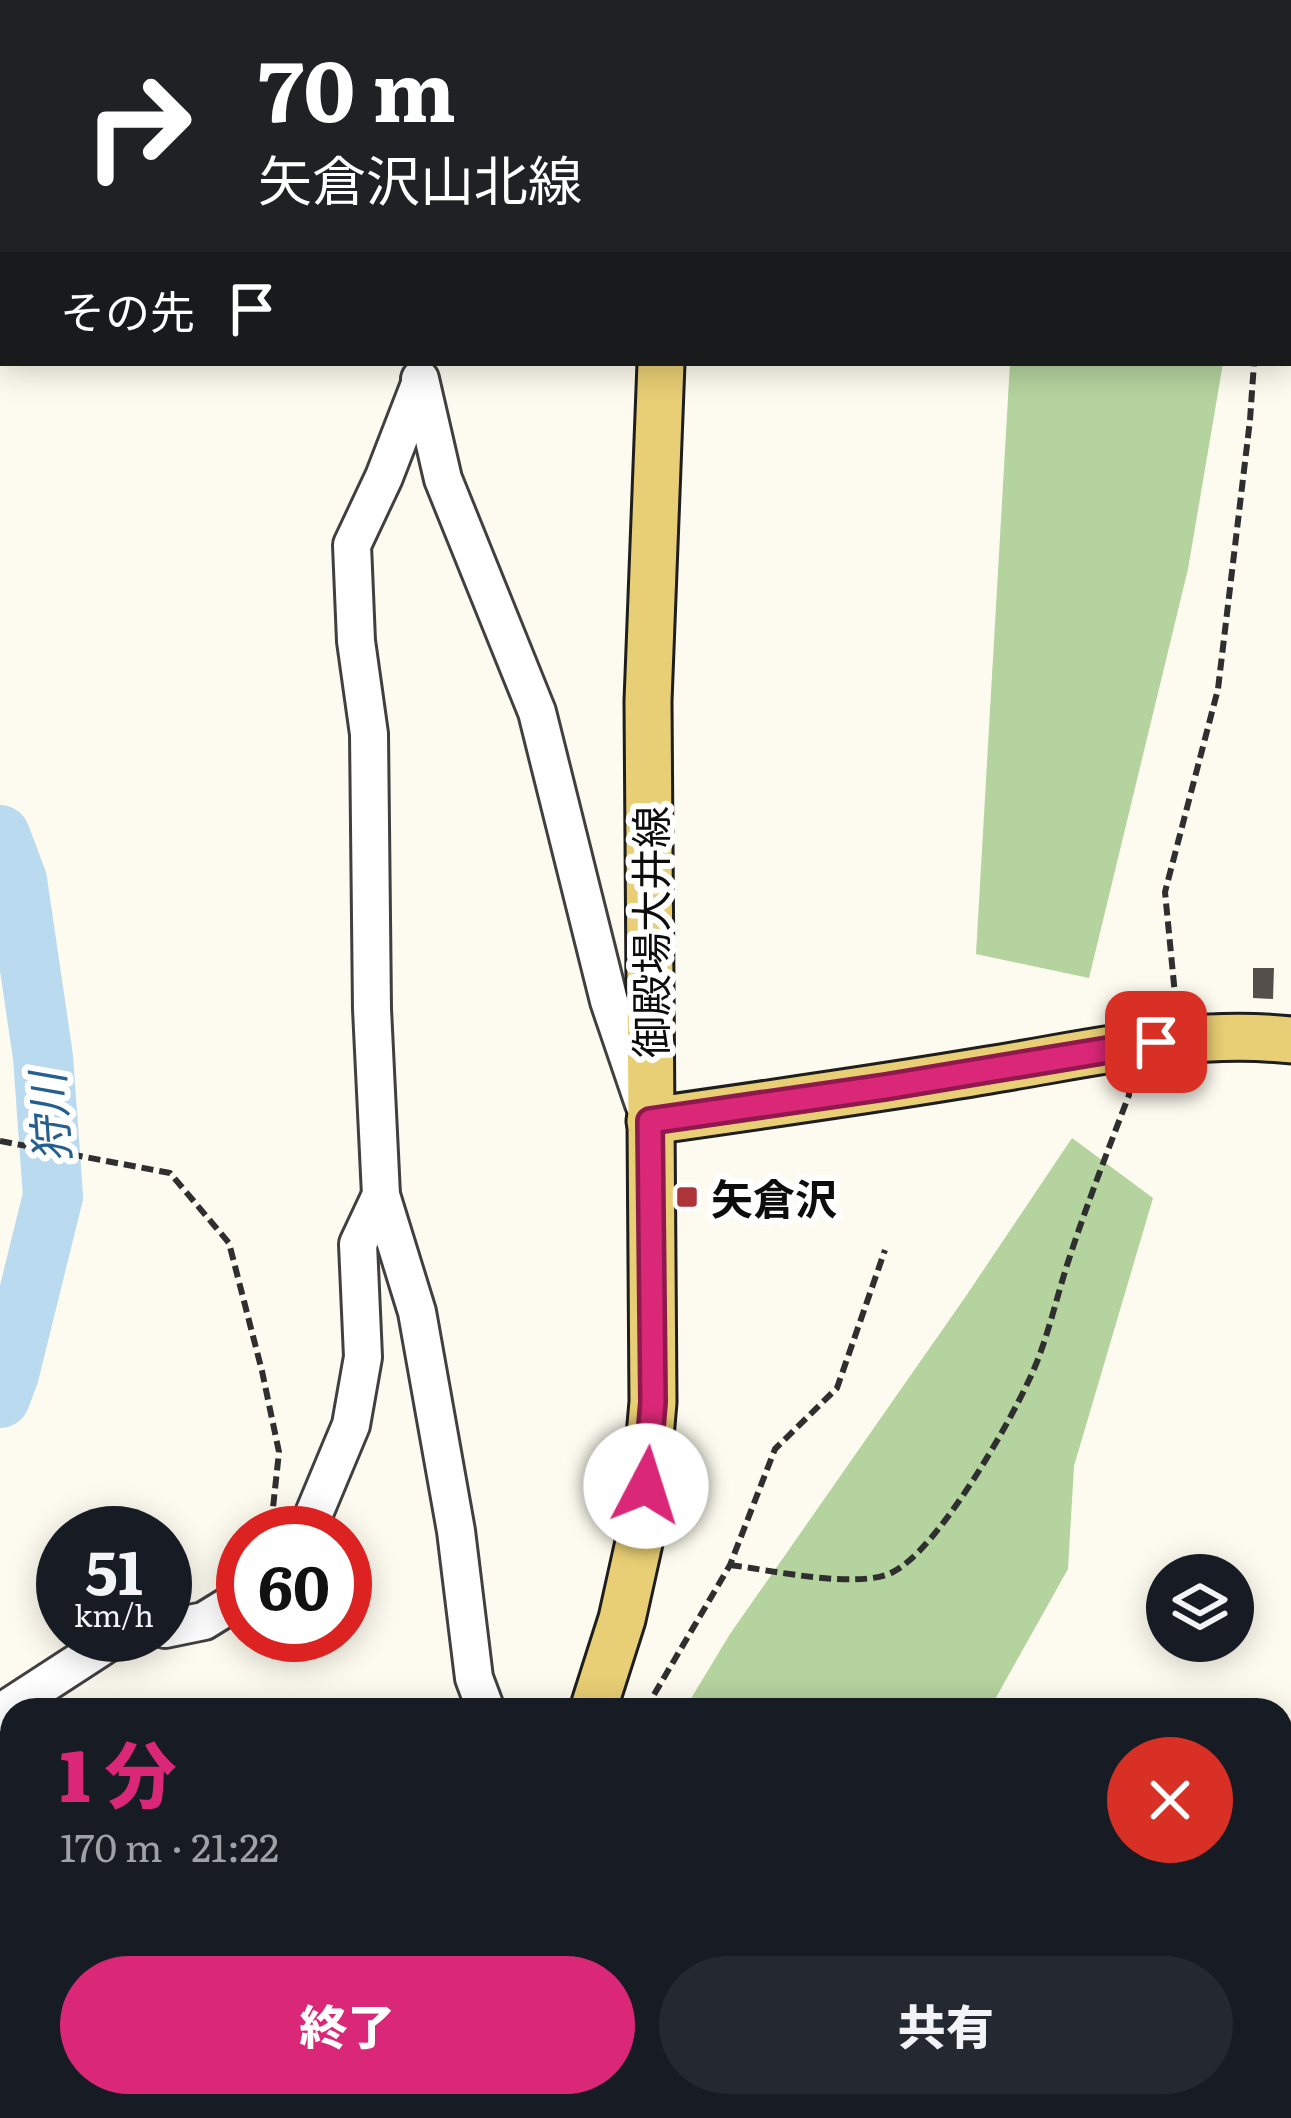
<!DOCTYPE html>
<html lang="ja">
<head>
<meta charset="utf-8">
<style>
	body { margin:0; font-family:Literata,"Noto Sans JP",serif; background:#242831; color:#f1f3f6; height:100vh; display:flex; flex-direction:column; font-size:45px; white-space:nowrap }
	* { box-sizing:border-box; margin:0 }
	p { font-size:39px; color:#9ea1a6 }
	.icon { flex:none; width:66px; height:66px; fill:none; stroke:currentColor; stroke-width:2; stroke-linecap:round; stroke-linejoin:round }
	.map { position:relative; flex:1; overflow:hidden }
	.drawer { position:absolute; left:0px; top:1698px; width:1293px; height:420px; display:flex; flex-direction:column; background:#171b24; border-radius:36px 36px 0 0; box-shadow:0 6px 30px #0003 }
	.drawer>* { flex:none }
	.guide { position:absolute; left:0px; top:0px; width:1293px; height:366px; box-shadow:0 6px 30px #0003; background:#202124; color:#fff; overflow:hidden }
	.controls { position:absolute; left:1146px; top:1554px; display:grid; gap:24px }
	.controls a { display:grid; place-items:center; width:108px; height:108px; border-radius:50%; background:#171b24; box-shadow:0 6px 30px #0003; font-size:60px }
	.speed { position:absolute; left:36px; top:1506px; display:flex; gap:24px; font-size:60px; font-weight:700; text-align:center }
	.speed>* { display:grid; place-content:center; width:156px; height:156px; border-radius:50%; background:#171b24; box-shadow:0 6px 30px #0003; line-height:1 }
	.speed small { font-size:30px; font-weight:400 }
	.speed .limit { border:18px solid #d22; background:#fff; color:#111 }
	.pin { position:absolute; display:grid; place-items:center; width:102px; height:102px; color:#fff; margin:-51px; border-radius:24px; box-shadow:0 6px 18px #0006 }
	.me { position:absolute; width:132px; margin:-66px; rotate:5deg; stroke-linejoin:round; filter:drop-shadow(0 0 9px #0008) }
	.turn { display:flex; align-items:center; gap:42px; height:252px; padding:0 60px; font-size:54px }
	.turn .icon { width:156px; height:156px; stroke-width:2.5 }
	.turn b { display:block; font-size:84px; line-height:102px }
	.then { display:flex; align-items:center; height:114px; padding:0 60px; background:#0003; gap:24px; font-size:45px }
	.round { display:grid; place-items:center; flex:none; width:126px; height:126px; border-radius:63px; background:#242831 }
	.head { display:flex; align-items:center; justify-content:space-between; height:204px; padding:0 60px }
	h1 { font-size:72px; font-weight:800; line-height:90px; color:#db2777 }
	.primary-button { display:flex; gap:24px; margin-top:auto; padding:24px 60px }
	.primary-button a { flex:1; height:138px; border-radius:72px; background:#db2777; color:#fff; font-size:48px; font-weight:800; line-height:138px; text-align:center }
	.primary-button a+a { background:#242831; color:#f1f3f6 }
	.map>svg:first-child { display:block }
	.forest { fill:#b4d39e }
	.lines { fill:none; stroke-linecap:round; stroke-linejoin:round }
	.river { stroke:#b9daef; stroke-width:60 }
	.building { fill:#544f4b }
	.minor-casing { stroke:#404040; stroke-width:42 }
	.major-casing { stroke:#1e1e1e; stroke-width:51 }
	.path { stroke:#2f2f2f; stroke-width:6; stroke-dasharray:12 6; stroke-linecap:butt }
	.minor { stroke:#fff; stroke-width:36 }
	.major { stroke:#e8ce74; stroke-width:45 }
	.route-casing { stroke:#8e194d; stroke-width:30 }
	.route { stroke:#db2777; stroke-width:21 }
	.poi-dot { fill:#ad3539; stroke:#fff; stroke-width:4.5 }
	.labels { text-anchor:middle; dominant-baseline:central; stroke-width:12; stroke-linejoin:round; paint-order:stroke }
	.street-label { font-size:42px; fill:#0d0d0d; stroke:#fff }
	.poi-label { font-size:42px; font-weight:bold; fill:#0d0d0d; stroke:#fff; text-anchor:start }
	.water-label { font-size:45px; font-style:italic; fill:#255f90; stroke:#fff }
</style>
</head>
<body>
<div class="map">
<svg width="1291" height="2118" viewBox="0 0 1291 2118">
	<rect width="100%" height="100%" fill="#fdfbef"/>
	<g class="forest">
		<path d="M1010 363H1223L1188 569 1089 978 976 954Z"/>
		<path d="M1072 1138 1153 1198 1074 1466 1068 1569 989 1710H684L730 1634 966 1296Z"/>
		<path d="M454 2106H799L794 2118H439Z"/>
	</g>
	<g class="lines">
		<g class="river">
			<path d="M0 835 17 880 43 1057 53 1196 9 1374 0 1398"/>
			<path d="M1281 1832 1291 1815"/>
			<path d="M1119 2118 1124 2106"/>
		</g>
	</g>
	<path class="building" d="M1253 968H1274L1273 999 1253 998Z"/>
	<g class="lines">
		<defs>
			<g id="minor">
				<path d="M402 0V3"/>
				<path d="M420 379 443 479 537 712 609 1001 644 1104"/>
				<path d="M420 384 384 477 352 545 356 641 369 734 372 1009 381 1195 417 1312 456 1531 474 1678 486 1710"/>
				<path d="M302 1533 313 1516 351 1425 363 1357 358 1244 381 1195"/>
				<path d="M165 1629 204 1621 243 1597"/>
				<path d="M0 1713 120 1635"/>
			</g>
			<g id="major">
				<path d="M674 3V0"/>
				<path d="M650 1121C763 1105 876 1089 989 1070 1089 1054 1189 1029 1291 1040"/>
				<path d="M593 1710 622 1619 642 1529 653 1402 648 701 661 363"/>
				<path d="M392 2118 398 2106"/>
			</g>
		</defs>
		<use href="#minor" class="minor-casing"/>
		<use href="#major" class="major-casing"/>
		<g class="path">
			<path d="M317 0 320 3"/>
			<path d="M1290 184 1291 183"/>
			<path d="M1176 1005 1165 892 1218 689 1250 420 1254 363"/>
			<path d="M0 1141 170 1173 229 1243 262 1371 279 1452 272 1517 258 1533"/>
			<path d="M730 1565C771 1570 858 1590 893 1572 938 1549 1007 1428 1029 1380 1047 1343 1056 1298 1069 1259 1087 1204 1108 1150 1129 1095V1083"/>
			<path d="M229 1566 243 1550"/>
			<path d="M645 1710 730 1565 775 1449 837 1388 885 1250"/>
			<path d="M441 2118 444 2106"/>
		</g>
		<use href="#minor" class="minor"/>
		<use href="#major" class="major"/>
	</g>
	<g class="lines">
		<defs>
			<path id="route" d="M646 1486 653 1402 650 1121 885 1087 1156 1042"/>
		</defs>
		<use href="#route" class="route-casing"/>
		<use href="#route" class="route"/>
	</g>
	<rect class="poi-dot" x="675" y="1185" width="24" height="24" rx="6"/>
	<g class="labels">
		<g class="street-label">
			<text transform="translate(649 932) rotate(-90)">御殿場大井線</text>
		</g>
		<g class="poi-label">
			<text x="711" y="1197">矢倉沢</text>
		</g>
		<g class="water-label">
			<text transform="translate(47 1118) rotate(-94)">狩川</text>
		</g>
	</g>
</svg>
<div class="controls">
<a><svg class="icon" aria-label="layers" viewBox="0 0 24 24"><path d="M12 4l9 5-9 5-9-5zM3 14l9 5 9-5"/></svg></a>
</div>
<div class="speed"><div>51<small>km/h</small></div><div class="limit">60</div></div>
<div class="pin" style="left:1156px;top:1042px;background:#d93025"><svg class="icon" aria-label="arrive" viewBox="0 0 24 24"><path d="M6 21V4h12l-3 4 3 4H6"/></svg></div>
<svg class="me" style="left:646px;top:1486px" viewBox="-20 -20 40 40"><circle r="19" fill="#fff"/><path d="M0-13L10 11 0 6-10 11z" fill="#db2777"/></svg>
<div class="guide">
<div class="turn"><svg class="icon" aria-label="right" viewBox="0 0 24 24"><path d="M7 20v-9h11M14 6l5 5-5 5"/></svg><div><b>70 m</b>矢倉沢山北線</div></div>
<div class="then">その先<svg class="icon" aria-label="arrive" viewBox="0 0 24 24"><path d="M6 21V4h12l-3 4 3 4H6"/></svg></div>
</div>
<section class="drawer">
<div class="head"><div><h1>1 分</h1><p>170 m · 21:22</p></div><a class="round" style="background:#d93025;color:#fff"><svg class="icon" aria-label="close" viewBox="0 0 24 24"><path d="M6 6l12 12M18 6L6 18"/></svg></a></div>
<div class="primary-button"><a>終了</a><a>共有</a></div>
</section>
</div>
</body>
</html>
